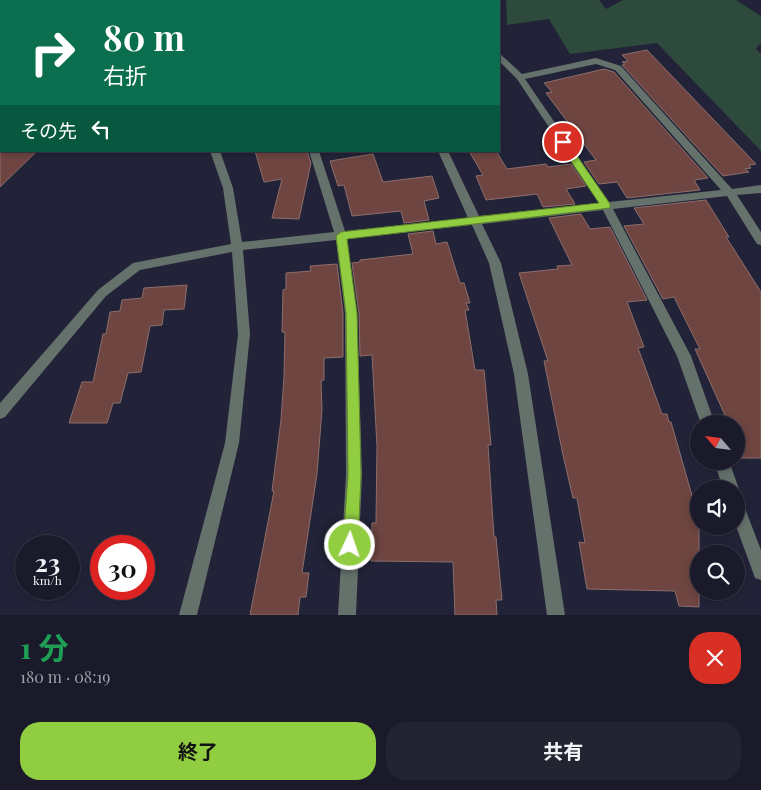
<!DOCTYPE html>
<html lang="ja">
<head>
<meta charset="utf-8">
<style>
	body { margin:0; font-family:"Playfair Display","Noto Sans JP",serif; background:#232332; color:#f1f3f6; height:100vh; display:flex; flex-direction:column; font-size:19px; white-space:nowrap }
	* { box-sizing:border-box; margin:0 }
	p { font-size:16px; color:#9fa1a8 }
	.icon { flex:none; width:28px; height:28px; fill:none; stroke:currentColor; stroke-width:2; stroke-linecap:round; stroke-linejoin:round }
	.map { position:relative; height:615px; overflow:hidden }
	.details { display:flex; flex-direction:column; background:#1a1a2a; flex:1 }
	.details>* { flex:none }
	.hud { position:absolute; left:0px; top:0px; width:500px; height:152px; box-shadow:0 2px 8px #0003,0 0 0 1px #383847; background:#0b6e4f; color:#fff; overflow:hidden }
	.needle { width:32px; rotate:298deg }
	.buttons { position:absolute; left:690px; top:415px; display:grid; gap:10px }
	.buttons a { display:grid; place-items:center; width:55px; height:55px; border-radius:50%; background:#1a1a2a; box-shadow:0 2px 8px #0003,0 0 0 1px #383847; font-size:25px }
	.speed { position:absolute; left:15px; top:535px; display:flex; gap:10px; font-size:25px; font-weight:700; text-align:center }
	.speed>* { display:grid; place-content:center; width:65px; height:65px; border-radius:50%; background:#1a1a2a; box-shadow:0 2px 8px #0003,0 0 0 1px #383847; line-height:1 }
	.speed small { font-size:12px; font-weight:400 }
	.speed .limit { border:8px solid #d22; background:#fff; color:#111 }
	.pin { position:absolute; display:grid; place-items:center; width:42px; height:42px; color:#fff; margin:-21px; border:2px solid #fff; border-radius:50%; box-shadow:0 1px 5px #0007 }
	.me { position:absolute; width:55px; margin:-28px; rotate:3deg; stroke-linejoin:round; filter:drop-shadow(0 0 4px #0008) }
	.turn { display:flex; align-items:center; gap:18px; height:105px; padding:0 20px; font-size:22px }
	.turn .icon { width:65px; height:65px; stroke-width:2.5 }
	.turn b { display:block; font-size:35px; line-height:42px }
	.then { display:flex; align-items:center; height:48px; padding:0 20px; background:#0003; gap:10px; font-size:19px }
	.round { display:grid; place-items:center; flex:none; width:52px; height:52px; border-radius:20px; background:#232332 }
	.headline { display:flex; align-items:center; justify-content:space-between; height:85px; padding:0 20px }
	h1 { font-size:30px; font-weight:700; line-height:38px; color:#1e9e55 }
	.cta { display:flex; gap:10px; margin-top:auto; padding:10px 20px }
	.cta a { flex:1; height:58px; border-radius:20px; background:#91cd40; color:#111; font-size:20px; font-weight:700; line-height:58px; text-align:center }
	.cta a+a { background:#232332; color:#f1f3f6 }
	.map>svg:first-child { display:block }
	.green { fill:#2e4a3d }
	.lines { fill:none; stroke-linecap:round; stroke-linejoin:round }
	.river { stroke:#477d7e; stroke-width:49 }
	.building { fill:#6e4541; stroke:#8d6e6b }
	.minor { fill:#65716b; fill-rule:evenodd }
	.route { fill:#91cd40; stroke:#5e852a }
</style>
</head>
<body>
<div class="map">
<svg width="761" height="615" viewBox="0 0 761 615">
	<rect width="100%" height="100%" fill="#222338"/>
	<path class="green" d="M506 0H599L606 9 623 0H736L761 16V43L756 49 761 54V151L657 43 570 54 549 19 507 25Z"/>
	<g class="lines">
		<g class="river">
			<path d="M136 1 138 0"/>
			<path d="M0 101 1 99"/>
		</g>
	</g>
	<g class="building">
		<path d="M647 50 756 164 749 165 751 168 745 169 749 172 723 176 622 65 625 64 622 62 628 61 622 55Z"/>
		<path d="M604 69 614 72 708 178 694 180 700 190 627 198 617 182 599 184 584 162 596 160 546 93 552 92 544 83Z"/>
		<path d="M0 151H37L0 187Z"/>
		<path d="M255 151H307L311 163 299 219 272 218 282 179 264 182Z"/>
		<path d="M469 151H496L507 169 546 164 548 167 571 164 586 186 566 189 575 204 543 207 537 194 486 200 476 176 483 175Z"/>
		<path d="M373 154 383 182 432 176 439 198 424 201 429 220 404 223 401 211 352 216 344 185 338 186 330 161Z"/>
		<path d="M706 200 729 237H726L761 292V458H736V424H729L695 349H700L674 297 663 299 624 226 644 224 634 208Z"/>
		<path d="M581 214 590 229 610 227 647 300 627 302 644 347 638 348 662 414H667L669 422H671L699 520V607L679 606 675 591 587 589 579 542 585 543 577 498H573L563 455 544 361H548L519 273 558 269 557 266 572 265 549 218Z"/>
		<path d="M433 231 436 244 447 242 460 283H464L470 303H466L469 310H465L475 370H484L491 445H488L494 537H496L502 600H496L497 615H455L453 562 371 561 372 523H376L377 446 372 355 360 356 359 313 352 263 360 262V260L413 254 408 234Z"/>
		<path d="M337 264 343 313V357L324 358V380L321 381 322 409 317 474 302 573H309L306 597H300L298 615H250L274 491H272L281 420 284 377 285 332H282L283 290 286 289V273L311 271 310 266Z"/>
		<path d="M187 285 184 309 164 310 162 325 150 326 141 372 128 373 120 403H113L107 423H69L82 382H93L103 334H106L110 312 120 311 122 300 142 298 144 288Z"/>
	</g>
	<g class="lines">
		<g class="minor">
			<path d="M437 0H445L446 1H438Z"/>
			<path d="M499 53 522 74 596 58 621 66 732 189 761 185V193L737 195 761 232V245L757 244 727 196 613 209 691 356 715 424H701L677 356 603 210 482 224 501 263 528 374 565 615H547L514 374 489 263 472 225 347 239 357 313 362 475 356 615H338L346 475 345 313 336 240 243 250 250 334 239 443 197 615H179L225 443 238 334 232 252 140 270 106 296 5 417 0 419V403L98 290 133 263 231 244 223 188 210 151H220L233 188 242 242 334 232 309 151H319L345 231 468 218 438 151H448L479 216 599 203 517 79 499 61ZM596 64 615 70 721 190 609 202 525 79Z"/>
			<path d="M714 461H729L739 489 736 494V489H723Z"/>
			<path d="M736 496 741 498 761 550V580L755 578 736 526Z"/>
		</g>
	</g>
	<path class="route" d="M563 139 566 140 610 204V208L347 239 357 313 361 475 358 545 356 550 350 552 345 550 343 545 348 475 346 313 336 236 341 232 599 203 558 142Z"/>
</svg>
<div class="buttons">
<a><svg class="needle" viewBox="-14 -14 28 28"><path d="M0-13l5 13h-10z" fill="#e53935"/><path d="M0 13l5-13h-10z" fill="#9fa1a8"/></svg></a>
<a><svg class="icon" aria-label="sound" viewBox="0 0 24 24"><path d="M4 9h4l5-4v14l-5-4H4zM17 9q2 3 0 6"/></svg></a>
<a><svg class="icon" aria-label="search" viewBox="0 0 24 24"><circle cx="10" cy="10" r="6"/><path d="M15 15l6 6"/></svg></a>
</div>
<div class="speed"><div>23<small>km/h</small></div><div class="limit">30</div></div>
<div class="pin" style="left:563px;top:142px;background:#d93025"><svg class="icon" aria-label="arrive" viewBox="0 0 24 24"><path d="M6 21V4h12l-3 4 3 4H6"/></svg></div>
<svg class="me" style="left:350px;top:545px" viewBox="-20 -20 40 40"><circle r="17" fill="#91cd40" stroke="#fff" stroke-width="3"/><path d="M0-11L8 9 0 5-8 9z" fill="#fff"/></svg>
<div class="hud">
<div class="turn"><svg class="icon" aria-label="right" viewBox="0 0 24 24"><path d="M7 20v-9h11M14 6l5 5-5 5"/></svg><div><b>80 m</b>右折</div></div>
<div class="then">その先<svg class="icon" aria-label="left" viewBox="0 0 24 24"><path d="M17 20v-9H6M10 6l-5 5 5 5"/></svg></div>
</div>
</div>
<section class="details">
<div class="headline"><div><h1>1 分</h1><p>180 m · 08:19</p></div><a class="round" style="background:#d93025;color:#fff"><svg class="icon" aria-label="close" viewBox="0 0 24 24"><path d="M6 6l12 12M18 6L6 18"/></svg></a></div>
<div class="cta"><a>終了</a><a>共有</a></div>
</section>
</body>
</html>
